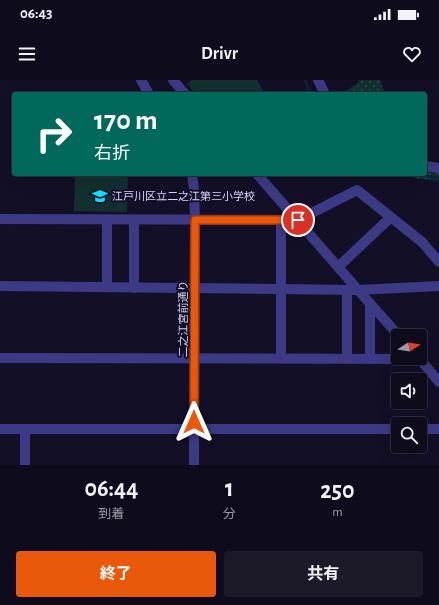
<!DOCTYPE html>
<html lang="ja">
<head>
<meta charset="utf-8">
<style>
	body { margin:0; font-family:"Alegreya Sans","Noto Sans JP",sans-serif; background:#1c1929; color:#f1f3f6; height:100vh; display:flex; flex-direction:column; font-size:15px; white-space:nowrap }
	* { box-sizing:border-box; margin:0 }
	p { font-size:13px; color:#9b9ba3 }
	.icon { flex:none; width:22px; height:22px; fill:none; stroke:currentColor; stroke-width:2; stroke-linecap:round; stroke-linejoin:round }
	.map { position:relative; height:385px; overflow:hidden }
	.details { display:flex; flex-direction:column; background:#0e0b1c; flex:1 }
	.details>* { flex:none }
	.hud { position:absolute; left:12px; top:12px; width:415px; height:84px; border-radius:4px; box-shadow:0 4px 16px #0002,0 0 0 1px #2e2b3b; background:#00695c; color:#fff; overflow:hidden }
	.needle { width:26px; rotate:78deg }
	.buttons { position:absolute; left:391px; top:249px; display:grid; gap:8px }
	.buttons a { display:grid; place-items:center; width:36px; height:36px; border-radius:4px; background:#0e0b1c; box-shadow:0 4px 16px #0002,0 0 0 1px #2e2b3b; font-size:20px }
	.pin { position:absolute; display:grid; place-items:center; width:34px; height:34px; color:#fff; margin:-17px; border:2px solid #fff; border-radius:50%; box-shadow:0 1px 4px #0007 }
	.me { position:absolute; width:44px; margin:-22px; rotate:0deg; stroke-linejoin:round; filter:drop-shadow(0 0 3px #0008) }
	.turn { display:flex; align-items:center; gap:14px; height:84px; padding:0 16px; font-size:18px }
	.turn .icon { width:52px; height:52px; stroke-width:2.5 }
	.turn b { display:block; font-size:28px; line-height:34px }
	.eta { display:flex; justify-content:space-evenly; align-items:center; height:68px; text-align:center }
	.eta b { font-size:24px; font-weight:700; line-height:28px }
	.action { display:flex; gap:8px; margin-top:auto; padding:8px 16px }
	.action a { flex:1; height:46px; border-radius:4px; background:#ea580c; color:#fff; font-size:16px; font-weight:700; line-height:46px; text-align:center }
	.action a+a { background:#1c1929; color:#f1f3f6 }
	.status { display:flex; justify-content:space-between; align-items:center; height:28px; padding:0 20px; background:#0e0b1c; direction:ltr }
	.status svg { height:11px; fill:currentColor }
	header { display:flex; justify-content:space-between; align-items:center; height:52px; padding:0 16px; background:#0e0b1c; font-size:18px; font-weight:700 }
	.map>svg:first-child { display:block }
	.grass { fill:#12302f }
	.park { fill:url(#park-dots) }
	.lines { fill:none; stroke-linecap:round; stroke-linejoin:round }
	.stream { stroke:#0c2248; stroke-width:2.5 }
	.minor { stroke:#3d3a85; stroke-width:10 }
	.route-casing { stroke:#983908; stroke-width:10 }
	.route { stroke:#ea580c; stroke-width:7 }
	.labels { text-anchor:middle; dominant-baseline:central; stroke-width:4; stroke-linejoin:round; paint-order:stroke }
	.poi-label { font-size:11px; fill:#d9d4ff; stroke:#130f26; text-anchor:start }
	.street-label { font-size:11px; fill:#d9d4ff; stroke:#130f26 }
</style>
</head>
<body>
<div class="status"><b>06:43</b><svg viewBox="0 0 49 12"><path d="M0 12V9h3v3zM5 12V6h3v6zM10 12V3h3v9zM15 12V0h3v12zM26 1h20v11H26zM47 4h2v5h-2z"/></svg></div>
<header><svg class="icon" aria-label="menu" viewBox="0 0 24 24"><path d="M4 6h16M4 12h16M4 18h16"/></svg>Drivr<svg class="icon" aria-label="heart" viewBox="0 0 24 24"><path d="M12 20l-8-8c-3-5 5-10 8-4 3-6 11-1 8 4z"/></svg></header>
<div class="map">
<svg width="439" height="385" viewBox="0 0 439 385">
	<defs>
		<pattern id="park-dots" width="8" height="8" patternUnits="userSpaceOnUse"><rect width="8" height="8" fill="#12302f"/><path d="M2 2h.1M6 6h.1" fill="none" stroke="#344d4e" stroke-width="1.8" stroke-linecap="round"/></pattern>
	</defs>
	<rect width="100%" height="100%" fill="#130f26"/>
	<g class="grass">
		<path d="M192 0H257L265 14H196L187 4Z"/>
		<path d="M75 94H128L127 132 74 131Z"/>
	</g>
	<g class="park">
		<path d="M358 0H380L385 14H342L359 2Z"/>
		<path d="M425 89 439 91V101L414 98 403 94H425Z"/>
	</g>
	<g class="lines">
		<g class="stream">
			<path d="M305 0 308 8 312 14"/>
			<path d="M407 94 439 98"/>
		</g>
		<g class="minor">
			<path d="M141 0 149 14"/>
			<path d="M173 0 185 14"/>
			<path d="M318 0 325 14"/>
			<path d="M425 86 439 88"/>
			<path d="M192 94 194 109 195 140 194 385"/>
			<path d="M257 94 358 210 399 256"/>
			<path d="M0 139 298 140 357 110 422 162 439 182"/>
			<path d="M338 187 390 138"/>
			<path d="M0 206 358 210 439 206"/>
			<path d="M107 207V140"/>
			<path d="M134 208V140"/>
			<path d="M347 210V279"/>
			<path d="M0 278 419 279"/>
			<path d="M281 278V140"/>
			<path d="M419 278 439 302"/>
			<path d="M370 279V223"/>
			<path d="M0 349H398"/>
			<path d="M420 349H439"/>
			<path d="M25 385V349"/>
		</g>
	</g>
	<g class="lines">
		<defs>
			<path id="route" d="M194 342 195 140H298"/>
		</defs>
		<use href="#route" class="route-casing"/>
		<use href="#route" class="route"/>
	</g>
	<defs>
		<symbol id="school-bare" viewBox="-9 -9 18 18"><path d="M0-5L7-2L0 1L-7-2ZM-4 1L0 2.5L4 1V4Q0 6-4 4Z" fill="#00e5ff" stroke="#130f26" stroke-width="2.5" paint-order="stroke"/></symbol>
	</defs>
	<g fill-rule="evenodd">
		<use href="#school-bare" x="89" y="105" width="22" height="22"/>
	</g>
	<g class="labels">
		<g class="poi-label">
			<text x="112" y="116">江戸川区立二之江第三小学校</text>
		</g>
		<g class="street-label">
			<text transform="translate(183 239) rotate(-90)">二之江宮前通り</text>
		</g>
	</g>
</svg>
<div class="buttons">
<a><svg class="needle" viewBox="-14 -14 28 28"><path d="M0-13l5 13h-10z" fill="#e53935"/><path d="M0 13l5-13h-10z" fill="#9b9ba3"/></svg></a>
<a><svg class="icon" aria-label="sound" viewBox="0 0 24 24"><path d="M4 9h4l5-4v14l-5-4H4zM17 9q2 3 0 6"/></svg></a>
<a><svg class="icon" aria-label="search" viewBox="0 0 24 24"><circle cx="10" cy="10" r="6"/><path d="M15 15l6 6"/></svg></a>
</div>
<div class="pin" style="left:298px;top:140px;background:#d93025"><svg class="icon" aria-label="arrive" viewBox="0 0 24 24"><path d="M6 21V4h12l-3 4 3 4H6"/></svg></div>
<svg class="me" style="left:194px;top:342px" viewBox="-20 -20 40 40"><path d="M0-17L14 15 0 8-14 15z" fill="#ea580c" stroke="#fff" stroke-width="4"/></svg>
<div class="hud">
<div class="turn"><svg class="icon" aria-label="right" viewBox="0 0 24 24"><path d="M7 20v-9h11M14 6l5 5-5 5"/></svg><div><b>170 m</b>右折</div></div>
</div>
</div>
<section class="details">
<div class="eta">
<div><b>06:44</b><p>到着</p></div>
<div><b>1</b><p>分</p></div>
<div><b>250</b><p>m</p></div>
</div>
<div class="action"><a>終了</a><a>共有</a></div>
</section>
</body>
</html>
